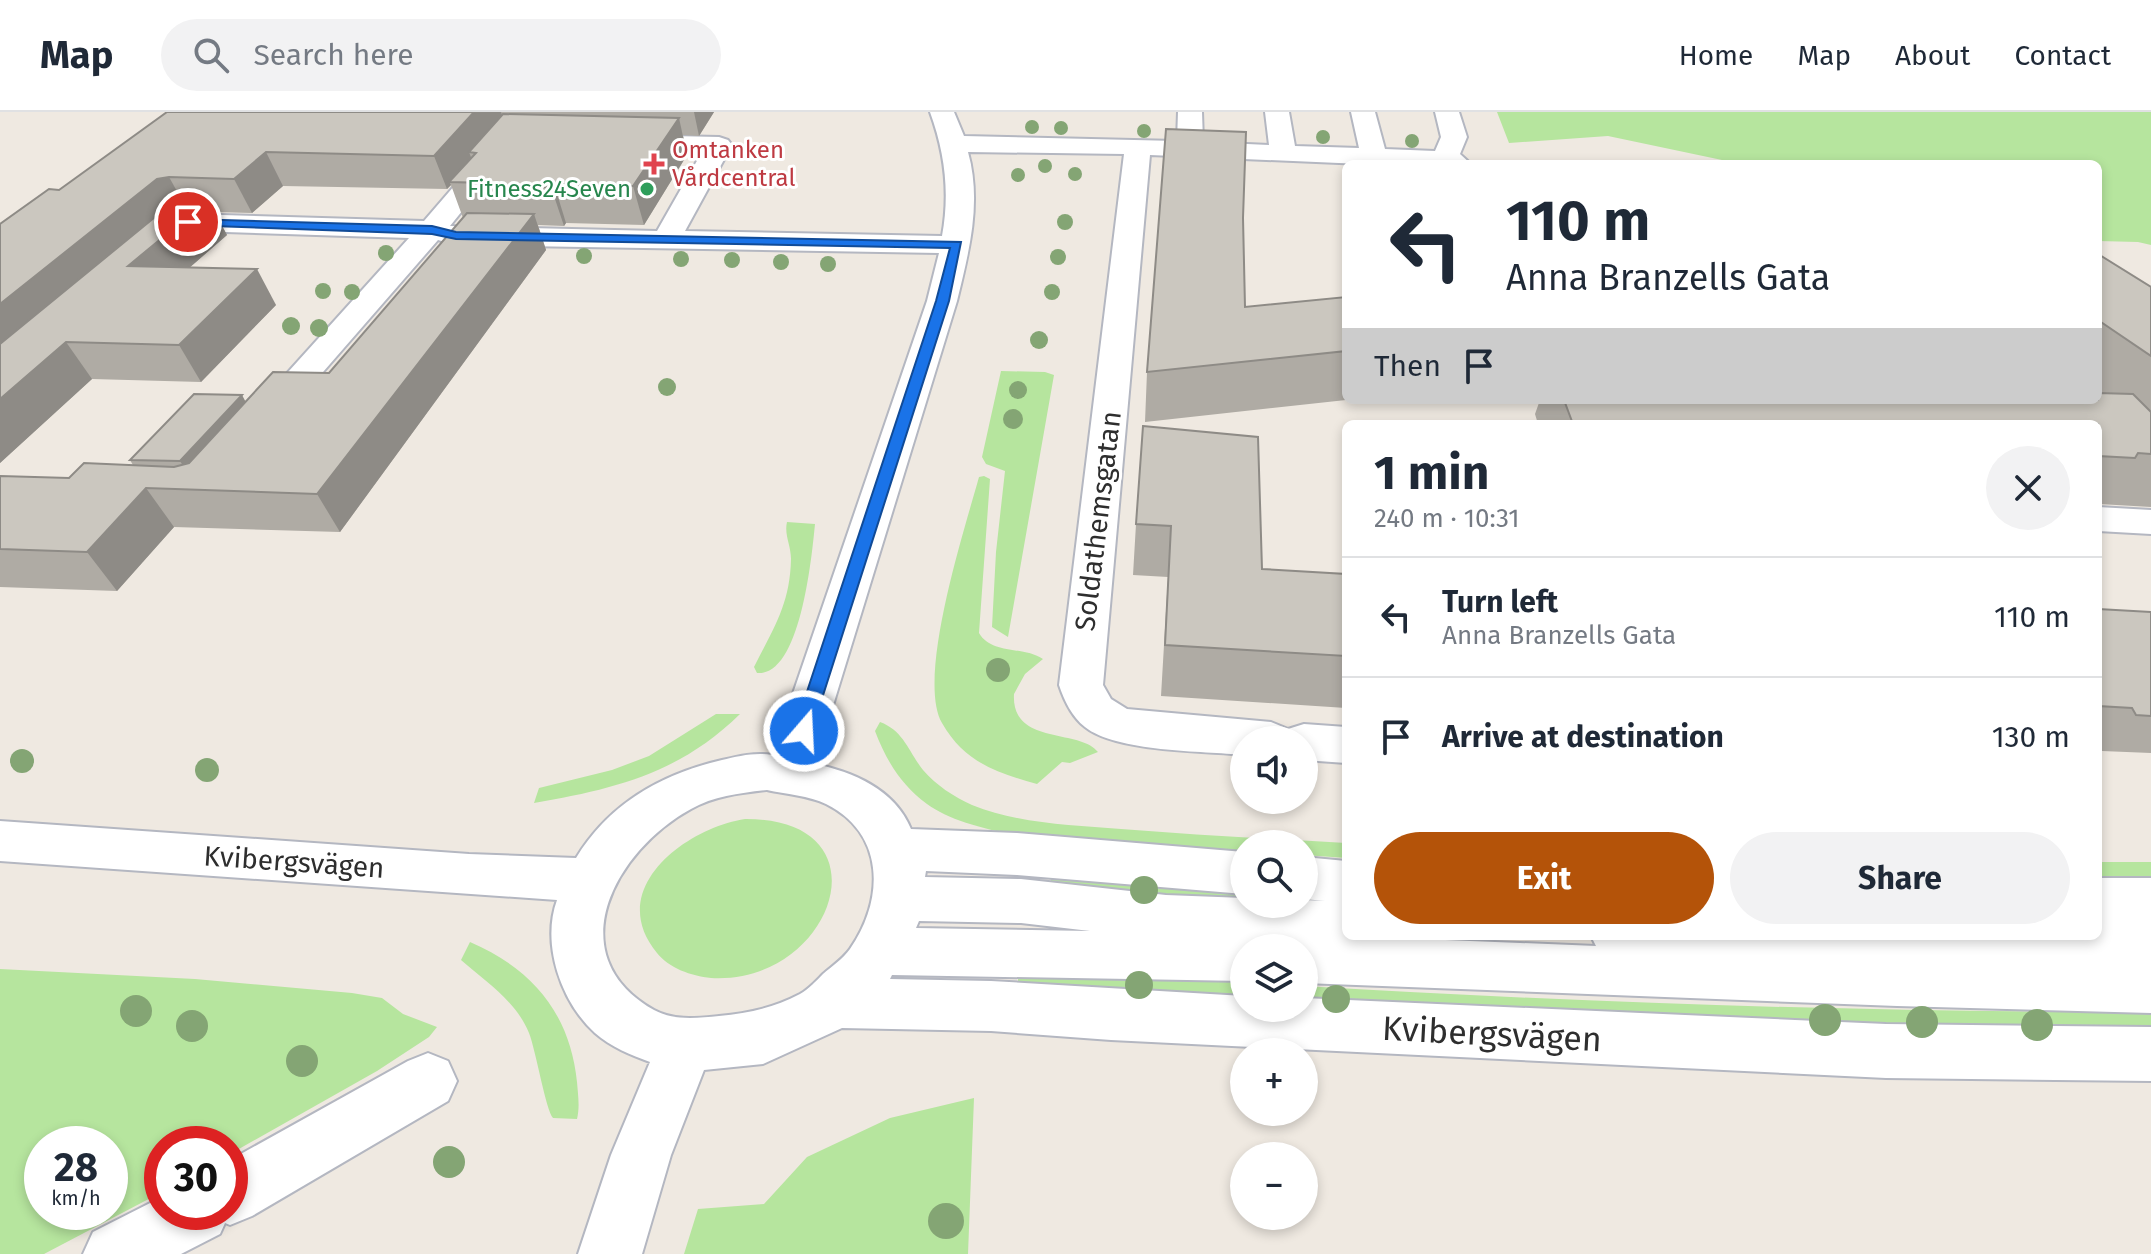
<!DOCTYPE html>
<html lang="en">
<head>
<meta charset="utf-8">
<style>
	body { margin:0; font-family:"Fira Sans",sans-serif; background:#f2f2f3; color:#1f2937; height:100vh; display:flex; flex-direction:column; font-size:30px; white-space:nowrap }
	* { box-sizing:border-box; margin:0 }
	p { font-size:26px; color:#747a83 }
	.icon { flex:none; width:44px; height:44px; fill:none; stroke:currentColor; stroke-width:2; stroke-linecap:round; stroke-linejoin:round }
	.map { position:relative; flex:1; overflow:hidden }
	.sheet { position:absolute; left:1342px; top:308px; width:760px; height:520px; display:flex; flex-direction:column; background:#fff; border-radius:12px; box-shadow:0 4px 12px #0003 }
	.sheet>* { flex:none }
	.hud { position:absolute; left:1342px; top:48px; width:760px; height:244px; border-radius:12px; box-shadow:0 4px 12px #0003; background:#fff; color:#1f2937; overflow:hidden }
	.fabs { position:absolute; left:1230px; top:614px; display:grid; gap:16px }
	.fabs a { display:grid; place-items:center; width:88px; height:88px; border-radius:50%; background:#fff; box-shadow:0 4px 12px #0003; font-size:40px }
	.speed { position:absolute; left:24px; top:1014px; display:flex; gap:16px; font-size:40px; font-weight:700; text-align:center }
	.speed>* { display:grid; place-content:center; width:104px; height:104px; border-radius:50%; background:#fff; box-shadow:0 4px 12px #0003; line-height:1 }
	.speed small { font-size:20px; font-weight:400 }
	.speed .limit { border:12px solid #d22; background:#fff; color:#111 }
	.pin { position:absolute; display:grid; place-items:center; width:68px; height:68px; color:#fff; margin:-34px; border:4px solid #fff; border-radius:50%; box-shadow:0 2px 8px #0007 }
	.me { position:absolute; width:88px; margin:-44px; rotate:19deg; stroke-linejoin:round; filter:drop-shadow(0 0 6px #0008) }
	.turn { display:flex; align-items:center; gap:28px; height:168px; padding:0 32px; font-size:36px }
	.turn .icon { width:104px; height:104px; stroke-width:2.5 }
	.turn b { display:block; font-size:56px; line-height:68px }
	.then { display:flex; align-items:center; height:76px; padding:0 32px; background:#0003; gap:16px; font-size:30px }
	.round { display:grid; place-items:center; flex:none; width:84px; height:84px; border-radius:42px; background:#f2f2f3 }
	.headline { display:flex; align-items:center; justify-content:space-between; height:136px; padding:0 32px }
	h1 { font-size:48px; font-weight:700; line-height:60px }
	.action { display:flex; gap:16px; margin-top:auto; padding:16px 32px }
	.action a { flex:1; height:92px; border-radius:48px; background:#b45309; color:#fff; font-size:32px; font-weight:700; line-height:92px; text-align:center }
	.action a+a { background:#f2f2f3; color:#1f2937 }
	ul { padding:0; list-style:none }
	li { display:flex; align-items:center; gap:24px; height:120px; padding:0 32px; border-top:2px solid #e0e1e3 }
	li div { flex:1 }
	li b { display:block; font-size:30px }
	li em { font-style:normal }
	header { display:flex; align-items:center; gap:48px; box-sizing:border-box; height:112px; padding:0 40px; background:#fff; border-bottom:2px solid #e0e1e3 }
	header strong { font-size:38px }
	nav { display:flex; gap:44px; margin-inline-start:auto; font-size:28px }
	.search { width:560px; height:72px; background:#f2f2f3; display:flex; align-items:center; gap:20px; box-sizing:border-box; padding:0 28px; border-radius:44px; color:#747a83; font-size:30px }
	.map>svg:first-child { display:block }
	.green { fill:#b6e59e; fill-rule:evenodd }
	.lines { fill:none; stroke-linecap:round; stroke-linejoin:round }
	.minor-casing { stroke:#b4b7c1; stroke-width:4 }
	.minor { fill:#fff; fill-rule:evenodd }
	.tree { fill:#84a574 }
	.wall { fill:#afaba4 }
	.shaded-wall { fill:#8e8b86 }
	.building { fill:#cbc7bf; stroke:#8e8b86; stroke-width:2 }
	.route { fill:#1a73e8; stroke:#114b97; stroke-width:2 }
	.health-dot { fill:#e0444e; stroke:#fff; stroke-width:3 }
	.leisure-dot { fill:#2e9e5b; stroke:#fff; stroke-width:3 }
	.labels { text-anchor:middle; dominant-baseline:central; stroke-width:6; stroke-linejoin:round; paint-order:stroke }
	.far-health-label { font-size:24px; fill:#be3a42; stroke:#fff; text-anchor:start }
	.far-leisure-label { font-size:24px; fill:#27864d; stroke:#fff; text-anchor:end }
	.street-label { font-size:28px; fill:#2e2e2e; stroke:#fff }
	.near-street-label { font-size:34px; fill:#2e2e2e; stroke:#fff }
</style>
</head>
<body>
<header>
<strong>Map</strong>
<div class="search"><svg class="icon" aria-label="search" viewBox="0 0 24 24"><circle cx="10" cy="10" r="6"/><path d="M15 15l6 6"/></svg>Search here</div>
<nav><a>Home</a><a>Map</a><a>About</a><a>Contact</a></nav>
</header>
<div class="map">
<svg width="2151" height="1142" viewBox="0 0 2151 1142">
	<rect width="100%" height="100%" fill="#efe9e1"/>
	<g class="green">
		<path d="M1497 0H2151V133L2138 130 2098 129V52H1799L1783 49 1777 52H1741L1608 24 1509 31Z"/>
		<path d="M1001 259 1045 260 1054 263 1008 525 992 515 996 440 1005 359 986 352 982 345Z"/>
		<path d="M984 364 990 367 979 521C992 543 1024 534 1043 547L1025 562 1014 582C1011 634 1080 616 1098 640L1070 651 1062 650 1037 672C997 661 964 650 942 611 916 566 965 416 979 365Z"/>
		<path d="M787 410 815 412C812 442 801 565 757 561L754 555C773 517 790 493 791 447 791 433 784 423 787 410Z"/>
		<path d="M716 602H740C680 661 615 677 534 691L539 676 612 658 649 644Z"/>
		<path d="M880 610C904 619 908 639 923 658 936 673 954 685 972 693 1020 712 1071 713 1121 717 1196 723 1271 727 1346 731V746L1304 743V732H1244V739C1165 735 988 737 927 692 901 673 886 648 875 619Z"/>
		<path d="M745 707C892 706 833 873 711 866 691 864 669 856 657 841 604 777 686 716 745 707Z"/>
		<path d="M2098 750H2151V766L2098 767Z"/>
		<path d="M1052 762 1244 778V792H1304V782L1346 785V805L1050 772Z"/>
		<path d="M470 830C533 857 570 902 577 970 578 983 580 995 577 1007L553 1006C546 999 536 939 529 921 516 889 486 870 461 848Z"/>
		<path d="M0 857 195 867 352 881 382 886 403 902 437 915 429 925 377 959 230 1042V1032H162V1080L44 1142H0ZM42 1032H110V1100H42Z"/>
		<path d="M1018 863 1170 865 1244 870V894L1018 874Z"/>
		<path d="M1304 874C1586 891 1868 900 2151 900V923L1304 896Z"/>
		<path d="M974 986 968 1142H684L698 1097 764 1092 807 1045 890 1006Z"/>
	</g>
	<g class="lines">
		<defs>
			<g id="minor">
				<path d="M930 0H954L964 24 1177 29 1178 0H1202L1203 30 1269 33 1265 0H1289L1295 34 1359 36 1351 0H1375L1385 37 1435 39 1441 25 1435 0H1459L1467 25 1460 42 1471 52H1362L1150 43 1103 573 1111 587 1127 597 1271 610 1288 617 1304 612 1346 615V651L1304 648V628H1244V643C1203 639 1116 640 1085 615 1072 605 1064 588 1059 573L1124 42 968 40C982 90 969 140 957 189L815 652C854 660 895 678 911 717L1017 721 1244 740V782L1017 763 926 759 925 765 1021 767 1166 783 1244 786V792H1304V788L1325 789 1304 787V745L1346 749V824L1596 834 1591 824H2098V766H2151V901L1897 894 1304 871V836L1265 832 1266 836H1244V869L892 863 890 867 991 869 1244 884V896H1304V886L1886 912 2151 915V969L1886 966 1111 928 991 919 842 916 763 952 704 958 671 1043 642 1142H578L611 1043 650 950C631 943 611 935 595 921 561 890 541 832 557 788L0 749V709L469 742 576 746C609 692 661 662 722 648 738 644 756 640 772 643L927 189 939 141 456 133 438 128 276 314 264 317 252 314 247 307 252 300 409 126 195 119C183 130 176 137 159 133L155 127 178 104 188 102 424 109 486 37H504L508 42 450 114 657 119 702 40 616 36 612 31 616 26 625 23 719 25 728 28 732 33 685 119 942 124C950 81 945 41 930 0ZM767 678C785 682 810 684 826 692 886 722 884 788 850 837 843 847 832 854 823 862 816 869 809 877 800 882 773 896 749 901 719 904 697 906 674 909 654 898 557 843 616 738 691 697 714 684 741 681 767 678ZM919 809 1021 811 1090 819 916 816Z"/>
				<path d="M2098 395 2151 398V422L2098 419Z"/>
				<path d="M428 941 448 949 457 969 448 989 252 1104 230 1113 225 1111 220 1122 181 1142H83L93 1120 162 1085V1100H230V1048L408 949Z"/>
			</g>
		</defs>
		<use href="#minor" class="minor-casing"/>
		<use href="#minor" class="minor"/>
	</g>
	<g class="tree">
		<circle cx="1032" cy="15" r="7"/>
		<circle cx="1061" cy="16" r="7"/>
		<circle cx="1144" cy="19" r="7"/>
		<circle cx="1323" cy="25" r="7"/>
		<circle cx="1412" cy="29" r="7"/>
		<circle cx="1045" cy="54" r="7"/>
		<circle cx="1075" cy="62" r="7"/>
		<circle cx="1018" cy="63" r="7"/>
		<circle cx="1065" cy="110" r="8"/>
		<circle cx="386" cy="141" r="8"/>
		<circle cx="584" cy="144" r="8"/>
		<circle cx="1058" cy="145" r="8"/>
		<circle cx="681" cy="147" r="8"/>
		<circle cx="732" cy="148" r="8"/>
		<circle cx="781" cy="150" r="8"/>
		<circle cx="828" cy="152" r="8"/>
		<circle cx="323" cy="179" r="8"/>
		<circle cx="352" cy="180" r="8"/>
		<circle cx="1052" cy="180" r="8"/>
		<circle cx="291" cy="214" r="9"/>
		<circle cx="319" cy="216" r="9"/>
		<circle cx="1039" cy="228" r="9"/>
		<circle cx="667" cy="275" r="9"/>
		<circle cx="1018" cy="278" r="9"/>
		<circle cx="1013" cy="307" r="10"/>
		<circle cx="998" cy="558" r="12"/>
		<circle cx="22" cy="649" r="12"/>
		<circle cx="207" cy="658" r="12"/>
		<circle cx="1144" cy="778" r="14"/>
		<circle cx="1139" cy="873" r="14"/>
		<circle cx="1336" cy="887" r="14"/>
		<circle cx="136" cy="899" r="16"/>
		<circle cx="1825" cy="908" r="16"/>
		<circle cx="1922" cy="910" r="16"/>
		<circle cx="2037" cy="913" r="16"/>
		<circle cx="192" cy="914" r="16"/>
		<circle cx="302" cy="949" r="16"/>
		<circle cx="449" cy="1050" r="16"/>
		<circle cx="946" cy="1109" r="18"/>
	</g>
	<g class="wall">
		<path d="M167 0H714L699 24 683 23 687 43 644 113 566 111 564 114 538 113 546 138 340 420 174 415 117 479 0 475V364L69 366 133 353 130 348 245 290 329 261 463 106 451 73 447 77 283 74 252 101 214 100 227 123 189 156 276 193 201 270 92 267 0 351V112L59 78Z"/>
		<path d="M1243 106 1245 195 1346 185V288L1145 310 1147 260Z"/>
		<path d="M2098 142 2151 175V395L2099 392 2098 393V312H1538L1535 302 1540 288H2098Z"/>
		<path d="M1143 314 1262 457 1346 462V596L1161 584 1168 465 1133 463 1136 412Z"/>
		<path d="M2098 497 2151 500V641L2102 639 2098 633Z"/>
	</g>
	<g class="shaded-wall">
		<path d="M474 0H501L507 17 476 41 469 40 472 48 449 70 451 73 447 77 434 44Z"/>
		<path d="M694 0H714L699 24Z"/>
		<path d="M679 6 687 43 644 113 633 74Z"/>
		<path d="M266 40 283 74 252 101 234 67Z"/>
		<path d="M169 65 188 99 0 251V192L157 67Z"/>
		<path d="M554 72 566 111 564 114 551 75Z"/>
		<path d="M208 88 227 123 150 190 128 154Z"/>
		<path d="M534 102 546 138 340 420 317 382Z"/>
		<path d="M257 157 276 193 201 270 179 233Z"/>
		<path d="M66 230 92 267 0 351V287Z"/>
		<path d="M242 283 249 296 189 363 180 349Z"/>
		<path d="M146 376 174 415 117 479 87 440Z"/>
	</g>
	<g class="building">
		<path d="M167 0H474L434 44 266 40 234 67 169 65 157 67 0 192V112L49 77 59 78Z"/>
		<path d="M503 2 679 6 633 74 554 72 551 75 486 74 489 71 449 70 476 41 469 40Z"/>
		<path d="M1166 17 1246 20 1243 106 1245 195 1346 185V239L1147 260Z"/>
		<path d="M177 87 208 88 128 154 257 157 179 233 66 230 0 287V232Z"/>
		<path d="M467 101 534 102 317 382 146 376 87 440 0 437V364L69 366 84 351 174 355 189 351 273 260 329 261Z"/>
		<path d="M2098 142 2151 175V244L2098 208Z"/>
		<path d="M2098 281 2133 282 2151 300V342L2138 341 2135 346 2098 344V312H1573L1564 288H2098Z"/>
		<path d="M194 282 242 283 180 349 130 348Z"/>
		<path d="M1143 314 1258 325 1262 457 1346 462V544L1165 533 1171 414 1136 412Z"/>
		<path d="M2098 497 2151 500V604L2136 603 2132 596 2098 594Z"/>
	</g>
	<path class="route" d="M188 107 432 114 456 120 961 130 949 189 810 624 804 626 794 619 936 189 950 136 456 127 432 122 184 113 182 110Z"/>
	<path class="health-dot" d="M650 40h8v8h8v8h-8v8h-8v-8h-8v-8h8z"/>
	<circle class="leisure-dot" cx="647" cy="77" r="8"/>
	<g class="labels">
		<g class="far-health-label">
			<text x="672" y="38">Omtanken<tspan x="672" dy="28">Vårdcentral</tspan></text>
		</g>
		<g class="far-leisure-label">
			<text x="631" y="77">Fitness24Seven</text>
		</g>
		<g class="street-label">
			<text transform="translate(1098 409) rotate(-83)">Soldathemsgatan</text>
			<text transform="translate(294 750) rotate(4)">Kvibergsvägen</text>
		</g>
		<g class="near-street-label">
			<text transform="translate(1492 922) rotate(3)">Kvibergsvägen</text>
		</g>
	</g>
</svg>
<div class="fabs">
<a><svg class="icon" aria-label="sound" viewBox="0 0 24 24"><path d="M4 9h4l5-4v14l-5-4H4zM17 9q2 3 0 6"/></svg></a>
<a><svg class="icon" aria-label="search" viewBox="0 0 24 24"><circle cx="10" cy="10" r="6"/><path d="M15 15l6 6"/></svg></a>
<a><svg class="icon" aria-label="layers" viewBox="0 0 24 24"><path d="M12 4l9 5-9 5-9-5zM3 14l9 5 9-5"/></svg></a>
<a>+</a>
<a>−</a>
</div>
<div class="speed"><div>28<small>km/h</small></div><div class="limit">30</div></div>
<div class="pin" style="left:188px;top:110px;background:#d93025"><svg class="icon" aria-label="arrive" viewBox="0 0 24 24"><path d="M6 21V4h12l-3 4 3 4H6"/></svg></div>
<svg class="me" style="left:804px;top:619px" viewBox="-20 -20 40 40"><circle r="17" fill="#1a73e8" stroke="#fff" stroke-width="3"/><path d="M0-11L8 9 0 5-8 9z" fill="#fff"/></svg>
<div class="hud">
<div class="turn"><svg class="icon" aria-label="left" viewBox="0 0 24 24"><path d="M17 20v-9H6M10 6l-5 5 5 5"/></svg><div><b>110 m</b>Anna Branzells Gata</div></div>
<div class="then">Then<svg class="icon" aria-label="arrive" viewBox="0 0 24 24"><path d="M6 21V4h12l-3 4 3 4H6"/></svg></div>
</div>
<section class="sheet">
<div class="headline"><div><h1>1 min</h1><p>240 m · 10:31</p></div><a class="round"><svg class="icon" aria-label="close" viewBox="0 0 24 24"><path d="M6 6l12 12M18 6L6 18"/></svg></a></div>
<ul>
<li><svg class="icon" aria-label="left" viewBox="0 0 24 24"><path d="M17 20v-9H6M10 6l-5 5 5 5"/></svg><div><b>Turn left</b><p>Anna Branzells Gata</p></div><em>110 m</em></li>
<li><svg class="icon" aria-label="arrive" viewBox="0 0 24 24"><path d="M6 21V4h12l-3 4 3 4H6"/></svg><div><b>Arrive at destination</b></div><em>130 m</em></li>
</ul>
<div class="action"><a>Exit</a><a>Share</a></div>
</section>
</div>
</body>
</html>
